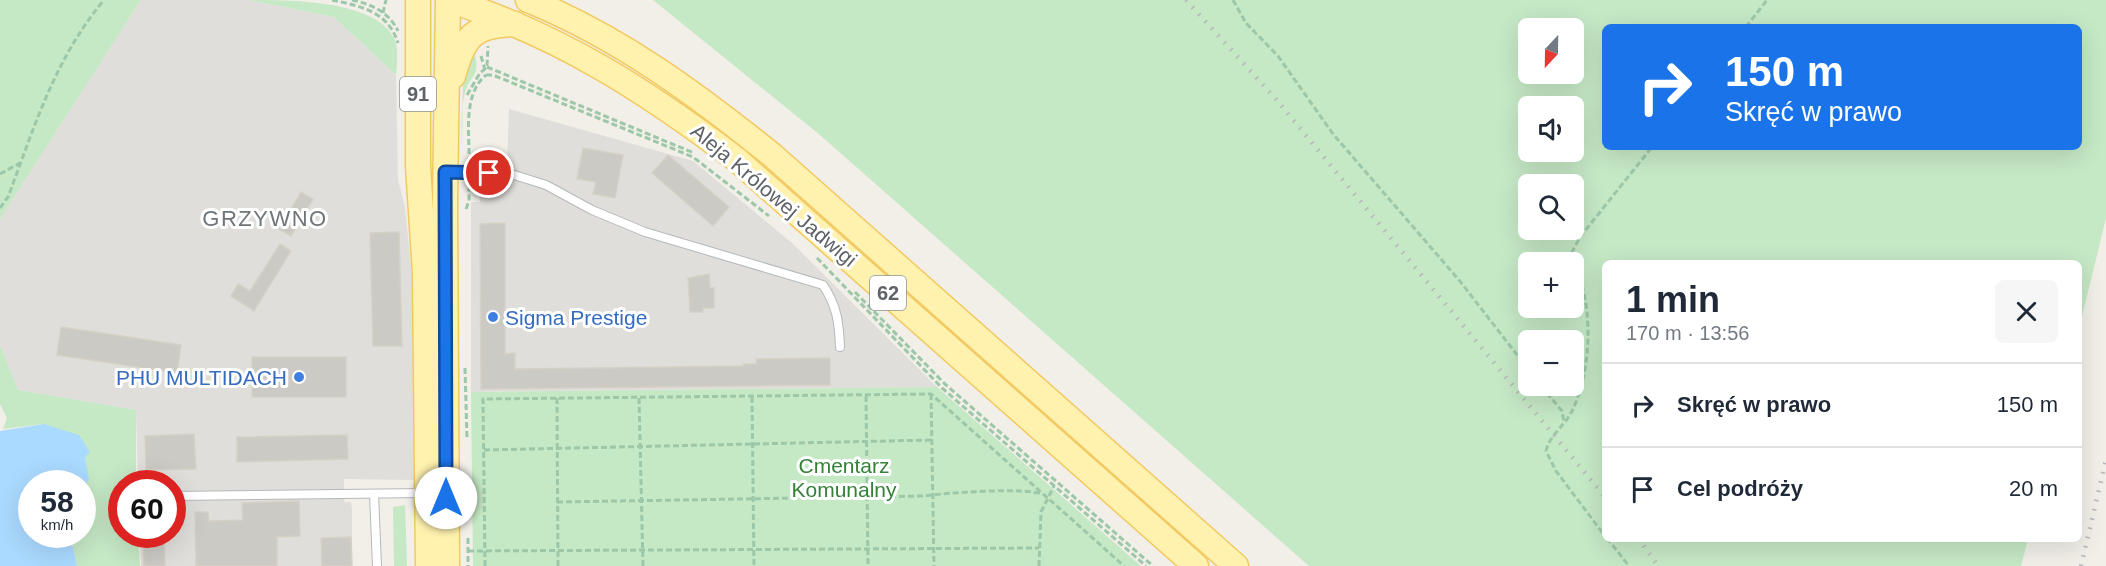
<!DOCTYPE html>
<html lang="pl">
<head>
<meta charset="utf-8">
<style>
	body { margin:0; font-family:Helvetica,sans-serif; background:#f6f6f7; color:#1f2937; height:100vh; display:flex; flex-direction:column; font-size:22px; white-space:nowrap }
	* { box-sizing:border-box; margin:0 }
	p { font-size:20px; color:#747a83 }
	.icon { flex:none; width:33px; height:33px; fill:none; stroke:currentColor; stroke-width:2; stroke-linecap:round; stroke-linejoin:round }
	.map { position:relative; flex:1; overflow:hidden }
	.side { position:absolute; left:1602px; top:260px; width:480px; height:282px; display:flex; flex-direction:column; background:#fff; border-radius:9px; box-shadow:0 6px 24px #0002 }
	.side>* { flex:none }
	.banner { position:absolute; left:1602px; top:24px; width:480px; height:126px; border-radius:9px; box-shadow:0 6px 24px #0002; background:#1a73e8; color:#fff; overflow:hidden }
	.needle { width:39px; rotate:202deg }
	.fabs { position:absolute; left:1518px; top:18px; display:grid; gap:12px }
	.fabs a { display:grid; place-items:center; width:66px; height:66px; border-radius:9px; background:#fff; box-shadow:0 6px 24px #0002; font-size:30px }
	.speed { position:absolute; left:18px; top:470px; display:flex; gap:12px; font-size:30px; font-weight:700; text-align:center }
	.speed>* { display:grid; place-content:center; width:78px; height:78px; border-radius:50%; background:#fff; box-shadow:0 6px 24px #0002; line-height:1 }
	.speed small { font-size:15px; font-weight:400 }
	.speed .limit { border:9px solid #d22; background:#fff; color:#111 }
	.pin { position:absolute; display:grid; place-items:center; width:51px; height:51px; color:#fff; margin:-26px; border:3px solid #fff; border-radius:50%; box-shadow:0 2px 6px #0007 }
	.me { position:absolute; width:66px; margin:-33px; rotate:0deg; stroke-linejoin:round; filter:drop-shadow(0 0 4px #0008) }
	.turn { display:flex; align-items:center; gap:21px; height:126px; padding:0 24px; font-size:27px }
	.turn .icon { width:78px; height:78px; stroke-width:2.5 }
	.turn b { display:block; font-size:42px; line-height:51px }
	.round { display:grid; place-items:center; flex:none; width:63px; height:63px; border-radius:9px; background:#f6f6f7 }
	.overview { display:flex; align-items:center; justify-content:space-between; height:102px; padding:0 24px }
	h1 { font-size:36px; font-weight:800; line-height:45px }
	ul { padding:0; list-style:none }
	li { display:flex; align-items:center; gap:18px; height:84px; padding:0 24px; border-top:2px solid #e0e1e3 }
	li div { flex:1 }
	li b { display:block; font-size:22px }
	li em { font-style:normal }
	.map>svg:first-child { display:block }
	.industrial { fill:#e0deda }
	.green { fill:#c5e8c5; fill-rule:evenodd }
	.water { fill:#aadaff }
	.building { fill:#cccac5; stroke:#d6d1c6; stroke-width:1.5 }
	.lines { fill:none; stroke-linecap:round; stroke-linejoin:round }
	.lane-casing { stroke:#b5b8bc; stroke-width:10 }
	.primary-casing { stroke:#f2c960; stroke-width:27 }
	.path { stroke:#9cc7a9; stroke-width:3; stroke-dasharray:6 3; stroke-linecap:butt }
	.lane { stroke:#fff; stroke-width:8 }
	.primary { stroke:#fff2af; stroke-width:24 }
	.rail { stroke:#b6b7b8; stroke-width:4.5; stroke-dasharray:1.5 8; stroke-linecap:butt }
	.route-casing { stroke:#114b97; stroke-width:15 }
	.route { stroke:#1a73e8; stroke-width:10 }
	.shop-dot { fill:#3f7fe0; stroke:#fff; stroke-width:2 }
	.labels { text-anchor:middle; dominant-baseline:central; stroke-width:6; stroke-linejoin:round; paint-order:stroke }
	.shield { fill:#fff; stroke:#8f9295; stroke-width:1.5 }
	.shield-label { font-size:20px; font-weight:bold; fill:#5f6368 }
	.street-label { font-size:21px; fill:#5f6368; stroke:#fff }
	.shop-label { font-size:21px; fill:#366cbe; stroke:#fff; text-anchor:start }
	.park-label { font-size:21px; fill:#348238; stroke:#fff }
	.neighbourhood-label { font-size:22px; letter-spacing:1.5px; fill:#70757a; stroke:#fff }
</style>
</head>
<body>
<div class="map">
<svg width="2106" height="566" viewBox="0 0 2106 566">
	<rect width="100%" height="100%" fill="#f1efe8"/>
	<g class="industrial">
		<path d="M141 0H249L334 17 396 75 398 180 405 207 414 297V480L344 479V502H351L352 509V566H141L140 534H172V483H138L136 410 18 390 0 345V219Z"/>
		<path d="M509 109 693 161 792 243 937 387 471 392V202H480L479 165 507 166Z"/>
	</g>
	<g class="green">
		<path d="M0 0H141L0 219Z"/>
		<path d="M249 0C290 0 375 0 394 38 399 49 397 63 396 75L334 17Z"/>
		<path d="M653 0H2106V218L2079 329V262H1605V538L2028 539 2021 566H1309L820 135ZM1605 27H2079V147H1605ZM1574 28V74H1528V28ZM1528 106H1574V152H1528ZM1528 184H1574V230H1528ZM1574 262V308H1528V262ZM1574 340V386H1528V340Z"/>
		<path d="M472 45C484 81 469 70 464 98 460 115 462 134 462 151L463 65Z"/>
		<path d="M0 345 18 390 136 410V483H122V534H138L140 566H77L70 534H82L83 490 88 479 85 457 44 424 3 429 7 418 0 404Z"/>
		<path d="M937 387 1141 566H473L471 392Z"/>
		<path d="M405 505 407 566H394L393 507Z"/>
	</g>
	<path class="water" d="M44 424 79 435 90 452 85 457 89 479 83 490 82 483H32V534H70L77 566H0V431Z"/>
	<g class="building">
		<path d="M583 148 623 155 615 198 593 194 596 182 577 179Z"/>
		<path d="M668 155 729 207 713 226 652 173Z"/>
		<path d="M301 192 313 199 291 236 279 229Z"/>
		<path d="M505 223V354L515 353V369L744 366 743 364H757L756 359 830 358V385L481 389 480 224Z"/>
		<path d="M399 232 402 346H373L370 233Z"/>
		<path d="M280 244 291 251 254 311 231 296 238 284 250 291Z"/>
		<path d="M709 274 710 288H714V308H703V312H690L688 278Z"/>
		<path d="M61 327 181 345 177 373 57 355Z"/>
		<rect x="252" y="357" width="94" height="40"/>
		<path d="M194 434 196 469 146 470 145 436Z"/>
		<path d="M347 435 348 459 237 462V437Z"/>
		<path d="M299 501 300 536 277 537V566H196L195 512H208L209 521 243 520 242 503Z"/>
		<path d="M164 536 165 566H144L143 537Z"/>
		<path d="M351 537 352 566H322L321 538Z"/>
	</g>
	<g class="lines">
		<defs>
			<g id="lane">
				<path d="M450 172 508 173 546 185 592 210 645 232 823 285C837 306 839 322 840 347"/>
				<path d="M374 494 377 566"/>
				<path d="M172 496 425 493"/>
			</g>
			<g id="primary">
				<path d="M418 0V166L425 273 428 566"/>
				<path d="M449 0C559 35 645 90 736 159L1196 566"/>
				<path d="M528 0C619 37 696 94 772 155L1236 566"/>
				<path d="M453 76C464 37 472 25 515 24"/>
				<path d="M447 566 445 202 448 0"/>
			</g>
		</defs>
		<use href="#lane" class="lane-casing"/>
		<use href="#primary" class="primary-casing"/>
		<g class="path">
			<path d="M332 0C360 6 388 11 398 43"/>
			<path d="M352 0C371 4 389 12 398 31"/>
			<path d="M1233 0 1246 23 1278 56 1333 134 1459 280 1528 369"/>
			<path d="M383 13 386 0"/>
			<path d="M1746 27 1767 0"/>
			<path d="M481 56 485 70"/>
			<path d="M487 67 694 153"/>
			<path d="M486 75H493L693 157 769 216"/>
			<path d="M467 95 480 73 487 67 488 46"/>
			<path d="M469 163C470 135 462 95 486 75"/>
			<path d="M0 174 20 163"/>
			<path d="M0 208 8 197C34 128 55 58 104 0"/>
			<path d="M466 209 469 201V182"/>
			<path d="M817 258 942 388 1146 566"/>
			<path d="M1571 262 1572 252 1580 237 1652 147"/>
			<path d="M1574 269C1577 277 1583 286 1584 294 1592 330 1588 380 1571 413 1564 426 1549 436 1546 451L1556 471 1605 536"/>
			<path d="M855 292 945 384 1153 566"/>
			<path d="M465 368 467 439"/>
			<path d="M1541 386 1562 411 1564 422"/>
			<path d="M931 394 934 566"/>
			<path d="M866 396 868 566"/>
			<path d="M752 397 754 566"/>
			<path d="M557 398 558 566"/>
			<path d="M639 398 643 566"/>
			<path d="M484 450 931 440"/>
			<path d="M557 502 923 496C947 493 1021 487 1042 494"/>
			<path d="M468 538V566"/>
			<path d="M1607 538 1629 566"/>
			<path d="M468 551 1039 548"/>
			<path d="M485 566 483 399 931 394 1124 566"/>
			<path d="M1039 566 1041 512 1054 486"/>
		</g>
		<use href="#lane" class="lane"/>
		<use href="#primary" class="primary"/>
		<g class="rail">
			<path d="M1186 0 1275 98 1605 497"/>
			<path d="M1638 538 1658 566"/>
			<path d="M2081 566 2106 460"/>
		</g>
	</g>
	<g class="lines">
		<defs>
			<path id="route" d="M446 498 445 172 489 173"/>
		</defs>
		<use href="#route" class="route-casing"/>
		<use href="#route" class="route"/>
	</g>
	<g class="shop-dot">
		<circle cx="493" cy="317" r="6"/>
		<circle cx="299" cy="377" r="6"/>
	</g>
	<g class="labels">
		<g class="shield">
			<rect x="400" y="77" width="36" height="34" rx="4.5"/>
			<rect x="870" y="276" width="36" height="34" rx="4.5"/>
		</g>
		<g class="shield-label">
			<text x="418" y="94">91</text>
			<text x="888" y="293">62</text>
		</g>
		<g class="street-label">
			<text transform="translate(774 195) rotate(40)">Aleja Królowej Jadwigi</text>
		</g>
		<g class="shop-label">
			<text x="505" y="317">Sigma Prestige</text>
			<text x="287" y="377" text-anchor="end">PHU MULTIDACH</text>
		</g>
		<g class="park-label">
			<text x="844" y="465">Cmentarz<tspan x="844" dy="24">Komunalny</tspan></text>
		</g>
		<g class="neighbourhood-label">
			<text x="265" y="218">GRZYWNO</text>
		</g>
	</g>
</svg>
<div class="fabs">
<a><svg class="needle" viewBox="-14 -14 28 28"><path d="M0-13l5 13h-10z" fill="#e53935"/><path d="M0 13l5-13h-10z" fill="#747a83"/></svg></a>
<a><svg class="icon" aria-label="sound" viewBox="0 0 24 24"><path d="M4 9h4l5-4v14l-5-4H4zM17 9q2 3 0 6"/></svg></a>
<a><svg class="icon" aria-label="search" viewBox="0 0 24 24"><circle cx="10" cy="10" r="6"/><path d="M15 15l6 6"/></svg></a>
<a>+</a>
<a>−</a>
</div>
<div class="speed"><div>58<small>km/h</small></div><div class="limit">60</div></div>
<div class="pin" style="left:489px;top:173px;background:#d93025"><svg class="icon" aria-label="arrive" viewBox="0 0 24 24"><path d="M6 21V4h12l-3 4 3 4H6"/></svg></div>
<svg class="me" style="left:446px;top:498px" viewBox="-20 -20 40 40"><circle r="19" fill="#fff"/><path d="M0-13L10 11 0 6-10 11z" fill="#1a73e8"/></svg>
<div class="banner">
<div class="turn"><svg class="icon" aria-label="right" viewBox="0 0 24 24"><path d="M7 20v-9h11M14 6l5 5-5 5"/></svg><div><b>150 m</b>Skręć w prawo</div></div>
</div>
<section class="side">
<div class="overview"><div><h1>1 min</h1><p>170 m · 13:56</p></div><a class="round"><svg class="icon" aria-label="close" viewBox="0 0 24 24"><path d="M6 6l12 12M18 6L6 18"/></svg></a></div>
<ul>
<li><svg class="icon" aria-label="right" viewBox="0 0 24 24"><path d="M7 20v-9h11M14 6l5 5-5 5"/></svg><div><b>Skręć w prawo</b></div><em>150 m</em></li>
<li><svg class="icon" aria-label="arrive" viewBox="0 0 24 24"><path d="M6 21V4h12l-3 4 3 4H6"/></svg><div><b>Cel podróży</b></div><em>20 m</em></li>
</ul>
</section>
</div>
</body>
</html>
